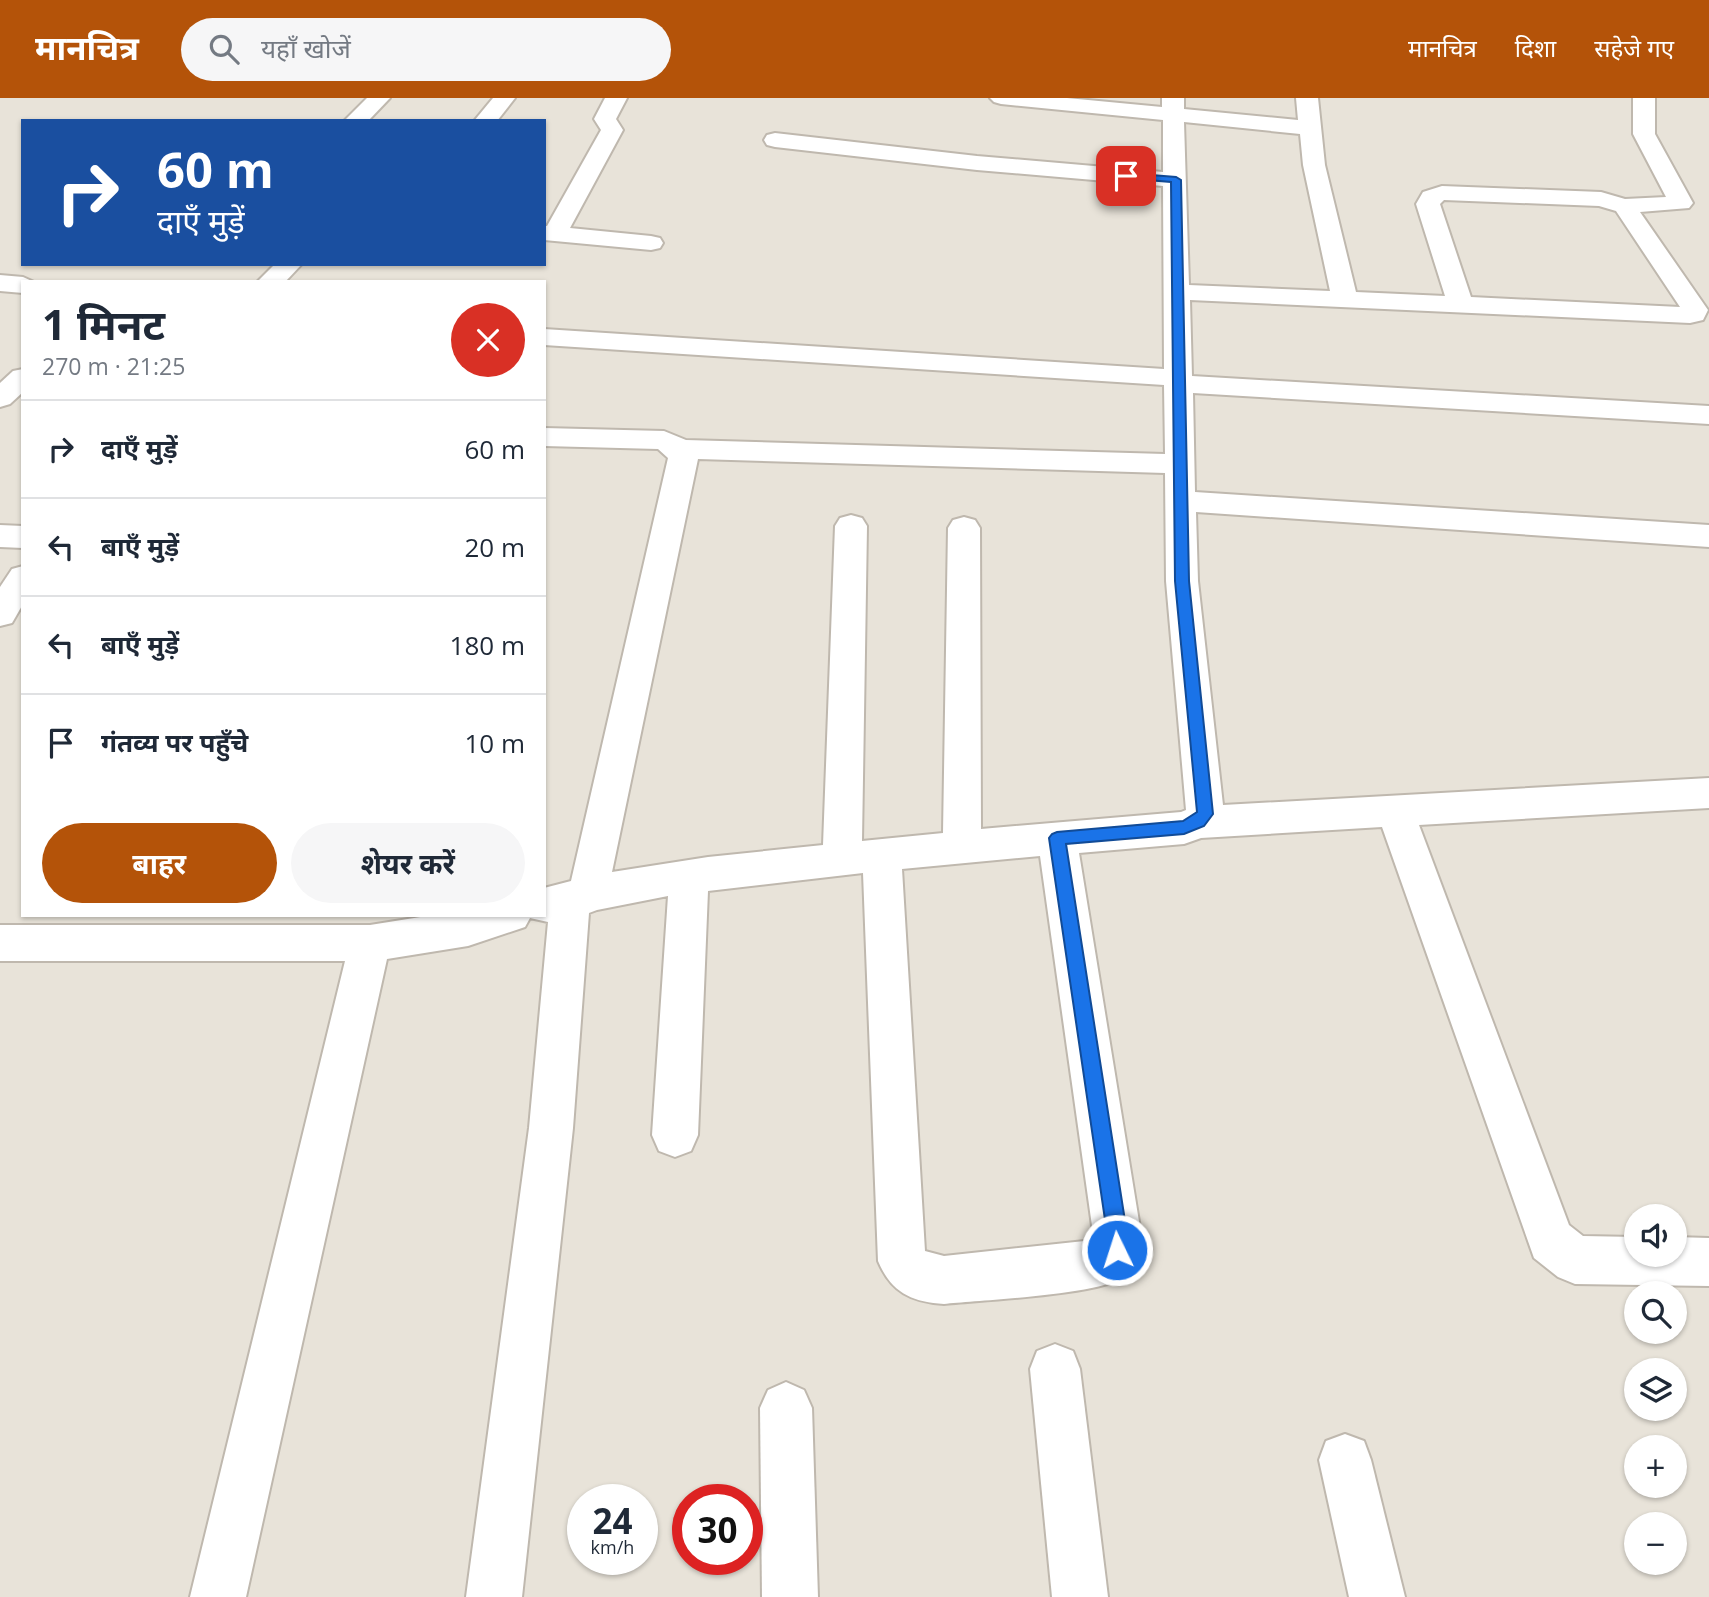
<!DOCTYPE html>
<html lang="hi">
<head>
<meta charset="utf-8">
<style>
	body { margin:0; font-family:"Open Sans","Noto Sans Devanagari",sans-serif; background:#f6f6f7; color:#1f2937; height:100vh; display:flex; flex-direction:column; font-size:26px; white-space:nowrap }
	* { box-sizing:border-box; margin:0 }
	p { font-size:23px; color:#747a83 }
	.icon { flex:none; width:38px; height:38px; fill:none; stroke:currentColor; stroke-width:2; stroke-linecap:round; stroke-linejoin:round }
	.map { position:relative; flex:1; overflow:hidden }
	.drawer { position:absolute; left:21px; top:182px; width:525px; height:637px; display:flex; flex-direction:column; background:#fff; border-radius:0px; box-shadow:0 2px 5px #0004 }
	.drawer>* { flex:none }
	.top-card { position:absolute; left:21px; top:21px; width:525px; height:147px; border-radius:0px; box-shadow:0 2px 5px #0004; background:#1a4fa0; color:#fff; overflow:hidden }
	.fabs { position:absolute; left:1624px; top:1106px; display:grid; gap:14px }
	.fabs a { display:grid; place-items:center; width:63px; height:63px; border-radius:50%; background:#fff; box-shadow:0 2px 5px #0004; font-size:35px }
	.speed { position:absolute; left:567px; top:1386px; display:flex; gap:14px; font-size:35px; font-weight:700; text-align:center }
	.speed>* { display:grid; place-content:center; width:91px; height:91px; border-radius:50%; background:#fff; box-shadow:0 2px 5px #0004; line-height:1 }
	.speed small { font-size:18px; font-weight:400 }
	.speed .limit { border:10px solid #d22; background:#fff; color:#111 }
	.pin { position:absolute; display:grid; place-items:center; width:60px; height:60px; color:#fff; margin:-30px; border-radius:14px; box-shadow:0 4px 10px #0006 }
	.me { position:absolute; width:77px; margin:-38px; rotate:356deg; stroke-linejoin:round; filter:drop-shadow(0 0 5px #0008) }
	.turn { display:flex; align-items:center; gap:24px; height:147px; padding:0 21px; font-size:32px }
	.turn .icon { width:91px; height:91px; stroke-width:2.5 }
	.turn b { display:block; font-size:49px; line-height:60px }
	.round { display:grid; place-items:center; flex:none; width:74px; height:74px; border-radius:37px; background:#f6f6f7 }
	.overview { display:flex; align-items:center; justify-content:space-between; height:119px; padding:0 21px }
	h1 { font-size:42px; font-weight:700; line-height:52px }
	.cta { display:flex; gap:14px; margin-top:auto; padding:14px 21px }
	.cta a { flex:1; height:80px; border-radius:42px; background:#b45309; color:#fff; font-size:28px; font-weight:700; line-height:80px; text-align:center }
	.cta a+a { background:#f6f6f7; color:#1f2937 }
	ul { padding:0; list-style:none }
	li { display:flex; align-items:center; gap:21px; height:98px; padding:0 21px; border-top:2px solid #e0e1e3 }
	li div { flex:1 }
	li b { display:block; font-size:26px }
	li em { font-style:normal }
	header { display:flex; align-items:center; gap:42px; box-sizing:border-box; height:98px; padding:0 35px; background:#b45309; color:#fff }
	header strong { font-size:33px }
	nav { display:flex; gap:38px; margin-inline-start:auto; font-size:24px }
	.search { width:490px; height:63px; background:#f6f6f7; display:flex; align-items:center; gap:18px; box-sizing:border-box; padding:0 24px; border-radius:38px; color:#747a83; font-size:26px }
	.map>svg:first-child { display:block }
	.residential { fill:#e8e3d9; fill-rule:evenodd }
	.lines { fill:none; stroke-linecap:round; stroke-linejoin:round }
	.street-casing { stroke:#bfb8ae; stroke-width:4 }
	.street { fill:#fff; fill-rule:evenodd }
	.route { fill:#1a73e8; stroke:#114b97; stroke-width:2 }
</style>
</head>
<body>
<header>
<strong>मानचित्र</strong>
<div class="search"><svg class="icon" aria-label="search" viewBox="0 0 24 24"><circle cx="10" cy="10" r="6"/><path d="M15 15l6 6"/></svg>यहाँ खोजें</div>
<nav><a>मानचित्र</a><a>दिशा</a><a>सहेजे गए</a></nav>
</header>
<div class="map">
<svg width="1709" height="1499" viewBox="0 0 1709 1499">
	<rect width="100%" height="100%" fill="#f4f1eb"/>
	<path class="residential" d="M0 0H1709V1499H0ZM23 23H544V166H23ZM23 184H544V817H23ZM1636 1118H1675V1157H1636ZM1636 1195H1675V1234H1636ZM1636 1272H1675V1311H1636ZM1636 1349H1675V1388H1636ZM583 1402H642V1461H583ZM688 1402H747V1461H688ZM1636 1426H1675V1465H1636Z"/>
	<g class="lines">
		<defs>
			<g id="street">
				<path d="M367 0H390L368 23H344Z"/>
				<path d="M493 0H515L497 23H474Z"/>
				<path d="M605 0H627L616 21 623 32 570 130 651 138 660 140 663 145 660 150 651 152 544 142V128H547L601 32 594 21Z"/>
				<path d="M990 0H1067L1162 9V0H1184V11L1298 22 1296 0H1318L1325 67 1356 194 1445 198 1416 106 1423 94 1442 88 1601 94 1625 101 1666 99 1633 36V0H1655V36L1693 105 1689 110 1640 114 1708 212 1703 222 1690 225 1190 202 1192 278 1709 308V326L1193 295 1195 394 1709 427V449L1196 414 1198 483 1223 707 1709 680V710L1419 727 1569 1127 1583 1138 1636 1139V1157H1675V1139L1709 1140V1188L1575 1186 1558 1179 1534 1160 1382 729 1201 740 1184 746 1079 755 1142 1142C1140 1153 1135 1169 1127 1177 1106 1197 979 1202 944 1206 911 1204 891 1194 878 1163L863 775 708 793 698 1037 691 1053 675 1059 659 1053 652 1037 668 798 597 812 589 815 573 1030 522 1499H466L529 1030 548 824 530 820 525 829 468 848 387 861 246 1499H190L345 863H0V827H370L433 817H544V790L571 783 668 360 658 351 544 348V330L664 333 686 342 1165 356 1164 287 544 247V231L1164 271 1163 88 977 72 775 49 767 47 764 42 767 37 775 35 977 58 1163 74V22L1001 6 994 4ZM1184 24 1300 36 1303 67 1330 193 1189 187ZM1444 102 1599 108 1616 113 1680 209 1471 199 1440 106ZM698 361 1165 375 1166 483 1186 712 1181 714 981 731 980 430 975 422 964 419 953 422 948 430 943 735 862 743 867 428 862 420 851 417 840 420 835 428 823 747 708 759 612 774ZM1040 758 1094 1142 944 1158 925 1153 902 771Z"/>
				<path d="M275 166H302L285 184H257Z"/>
				<path d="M0 177 23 179 34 184H23V195L0 193Z"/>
				<path d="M23 271V294L10 306 0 309V285L13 273Z"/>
				<path d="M0 427 23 428V450L0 449Z"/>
				<path d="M23 468V506L12 525 0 528V489L12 471Z"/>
				<path d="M1055 1246 1073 1253 1080 1271 1108 1499H1052L1030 1271 1037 1253Z"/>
				<path d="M786 1284 804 1292 812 1310 818 1499H762L760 1310 768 1292Z"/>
				<path d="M1345 1336 1364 1343 1371 1362 1405 1499H1349L1319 1362 1326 1343Z"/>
			</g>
		</defs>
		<use href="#street" class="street-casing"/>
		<use href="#street" class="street"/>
	</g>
	<path class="route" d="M1126 75 1176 79 1181 82 1189 483 1213 716 1204 728 1184 736 1066 746 1128 1142 1124 1159 1117 1162 1110 1159 1107 1152 1108 1142 1049 740 1052 736 1057 734 1183 723 1197 714 1175 483 1171 84 1123 80V76Z"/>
</svg>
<div class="fabs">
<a><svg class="icon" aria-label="sound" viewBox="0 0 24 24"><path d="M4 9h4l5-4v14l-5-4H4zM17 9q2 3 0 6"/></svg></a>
<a><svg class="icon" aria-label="search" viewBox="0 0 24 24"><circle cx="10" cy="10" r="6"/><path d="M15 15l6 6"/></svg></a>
<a><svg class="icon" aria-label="layers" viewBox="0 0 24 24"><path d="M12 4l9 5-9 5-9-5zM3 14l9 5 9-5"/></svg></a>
<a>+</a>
<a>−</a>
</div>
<div class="speed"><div>24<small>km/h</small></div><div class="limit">30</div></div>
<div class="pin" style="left:1126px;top:78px;background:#d93025"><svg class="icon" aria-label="arrive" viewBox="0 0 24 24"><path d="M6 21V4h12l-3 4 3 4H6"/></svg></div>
<svg class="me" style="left:1117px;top:1152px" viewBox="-20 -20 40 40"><circle r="17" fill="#1a73e8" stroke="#fff" stroke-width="3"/><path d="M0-11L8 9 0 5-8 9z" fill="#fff"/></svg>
<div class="top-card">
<div class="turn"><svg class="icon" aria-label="right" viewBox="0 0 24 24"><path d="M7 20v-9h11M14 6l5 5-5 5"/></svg><div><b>60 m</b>दाएँ मुड़ें</div></div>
</div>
<section class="drawer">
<div class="overview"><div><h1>1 मिनट</h1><p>270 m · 21:25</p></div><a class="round" style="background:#d93025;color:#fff"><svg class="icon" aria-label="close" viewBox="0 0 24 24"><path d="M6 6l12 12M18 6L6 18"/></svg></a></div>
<ul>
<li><svg class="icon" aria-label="right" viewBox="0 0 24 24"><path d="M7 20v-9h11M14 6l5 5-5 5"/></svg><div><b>दाएँ मुड़ें</b></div><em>60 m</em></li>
<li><svg class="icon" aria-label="left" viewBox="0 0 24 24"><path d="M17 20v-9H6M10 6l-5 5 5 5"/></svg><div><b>बाएँ मुड़ें</b></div><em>20 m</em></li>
<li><svg class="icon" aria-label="left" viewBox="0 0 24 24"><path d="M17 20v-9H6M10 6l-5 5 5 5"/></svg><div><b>बाएँ मुड़ें</b></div><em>180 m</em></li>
<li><svg class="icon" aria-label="arrive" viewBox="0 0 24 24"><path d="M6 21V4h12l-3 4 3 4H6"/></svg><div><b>गंतव्य पर पहुँचे</b></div><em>10 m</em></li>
</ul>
<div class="cta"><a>बाहर</a><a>शेयर करें</a></div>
</section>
</div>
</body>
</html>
